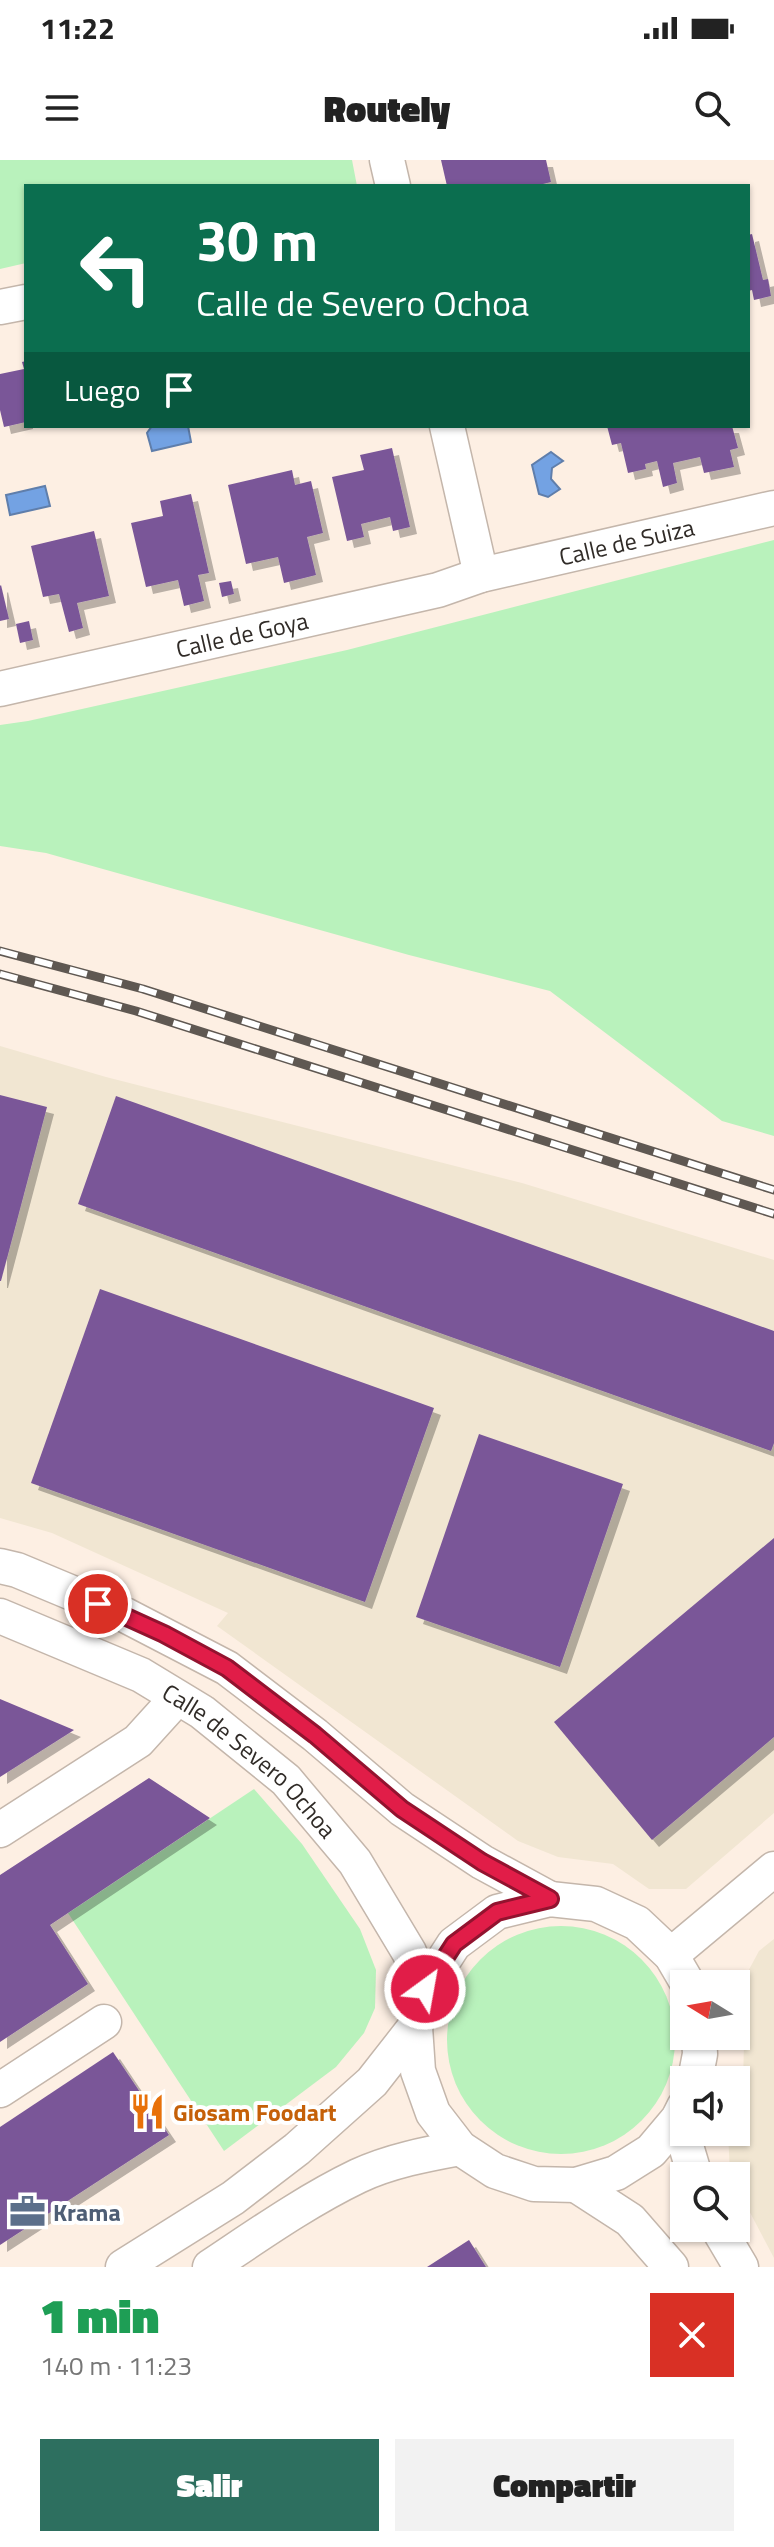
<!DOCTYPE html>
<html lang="es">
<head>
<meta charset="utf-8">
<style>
	body { margin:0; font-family:"Titillium Web",sans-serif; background:#f2f2f2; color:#222; height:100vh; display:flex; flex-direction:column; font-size:30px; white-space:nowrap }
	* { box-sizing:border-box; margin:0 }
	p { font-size:26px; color:#767676 }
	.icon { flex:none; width:44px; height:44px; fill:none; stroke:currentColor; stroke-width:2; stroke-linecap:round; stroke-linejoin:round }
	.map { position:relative; height:2107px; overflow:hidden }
	.details { display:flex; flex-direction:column; background:#fff; flex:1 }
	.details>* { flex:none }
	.hud { position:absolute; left:24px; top:24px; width:726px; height:244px; border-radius:0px; box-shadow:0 2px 6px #0004; background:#0b6e4f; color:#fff; overflow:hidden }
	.needle { width:52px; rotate:281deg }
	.fabs { position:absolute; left:670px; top:1810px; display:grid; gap:16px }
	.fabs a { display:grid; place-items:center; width:80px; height:80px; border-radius:0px; background:#fff; box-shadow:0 2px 6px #0004; font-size:40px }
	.pin { position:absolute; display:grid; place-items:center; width:68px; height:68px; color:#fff; margin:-34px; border:4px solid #fff; border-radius:50%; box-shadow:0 2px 8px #0007 }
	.me { position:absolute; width:88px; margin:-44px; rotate:32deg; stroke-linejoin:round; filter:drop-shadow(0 0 6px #0008) }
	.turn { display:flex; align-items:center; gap:28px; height:168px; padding:0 40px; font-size:36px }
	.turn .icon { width:104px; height:104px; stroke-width:2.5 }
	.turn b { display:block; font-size:56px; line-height:68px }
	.then { display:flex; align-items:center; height:76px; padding:0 40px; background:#0003; gap:16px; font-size:30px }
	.round { display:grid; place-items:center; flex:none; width:84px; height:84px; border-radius:0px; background:#f2f2f2 }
	.headline { display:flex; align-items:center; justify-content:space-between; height:136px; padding:0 40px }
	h1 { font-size:48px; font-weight:800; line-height:60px; color:#1e9e55 }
	.primary-button { display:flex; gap:16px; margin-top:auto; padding:16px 40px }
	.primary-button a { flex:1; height:92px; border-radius:0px; background:#2d6f5f; color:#fff; font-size:32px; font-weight:800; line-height:92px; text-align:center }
	.primary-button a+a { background:#f2f2f2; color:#222 }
	.status { display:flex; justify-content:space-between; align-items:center; height:56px; padding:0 40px; background:#fff; direction:ltr }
	.status svg { height:22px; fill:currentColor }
	header { display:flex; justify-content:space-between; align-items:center; height:104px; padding:0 40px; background:#fff; font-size:36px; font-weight:800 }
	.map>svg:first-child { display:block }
	.industrial { fill:#f1e6d2 }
	.green { fill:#b9f2bc }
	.water { fill:#73a2e3; stroke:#5f7eab; stroke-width:2 }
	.building { fill:#7a5698; filter:url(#shadow) }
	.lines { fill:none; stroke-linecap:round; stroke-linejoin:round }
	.minor-casing { stroke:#c4b6ab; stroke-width:37 }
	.minor { stroke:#fff; stroke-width:34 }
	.rail-casing { stroke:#5f5852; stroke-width:9 }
	.rail { stroke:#fff; stroke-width:6; stroke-dasharray:18; stroke-linecap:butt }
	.route-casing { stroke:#92132f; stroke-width:20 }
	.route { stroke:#e11d48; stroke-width:14 }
	.labels { text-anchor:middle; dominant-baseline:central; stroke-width:8; stroke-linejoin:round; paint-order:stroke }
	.street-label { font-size:24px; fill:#302b27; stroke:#fff }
	.food-label { font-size:24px; font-weight:bold; fill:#c56008; stroke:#fff; text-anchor:start }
	.service-label { font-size:24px; font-weight:bold; fill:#4e5e75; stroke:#fff; text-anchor:start }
</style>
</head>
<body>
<div class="status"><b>11:22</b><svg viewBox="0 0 49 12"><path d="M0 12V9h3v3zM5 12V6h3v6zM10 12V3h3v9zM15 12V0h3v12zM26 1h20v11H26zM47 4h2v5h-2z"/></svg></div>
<header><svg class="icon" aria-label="menu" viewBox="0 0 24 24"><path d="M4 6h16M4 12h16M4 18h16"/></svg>Routely<svg class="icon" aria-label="search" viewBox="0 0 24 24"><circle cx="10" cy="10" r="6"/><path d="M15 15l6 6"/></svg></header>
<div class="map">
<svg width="774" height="2107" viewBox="0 0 774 2107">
	<defs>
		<filter id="shadow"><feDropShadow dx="7" dy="7" stdDeviation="0" flood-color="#0004"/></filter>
	</defs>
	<rect width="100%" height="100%" fill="#fdefe3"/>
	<g class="industrial">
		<path d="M0 886 106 917 522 1023 774 1100V1653L686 1729H649L613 1704 558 1697 518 1681 217 1466 228 1453 52 1373 0 1358Z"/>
		<path d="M774 1779V2098L736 2026V2016L730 2014 728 1972H736V1947L743 1927 744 1880 738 1830 759 1791Z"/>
	</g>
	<g class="green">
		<path d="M0 0H352L357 26H26V103L0 109Z"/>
		<path d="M774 380V976L722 961 550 831 409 795 46 693 0 686V565L28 561 347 490Z"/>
		<path d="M254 1629 302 1684 360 1769 376 1810 375 1848 364 1873 336 1907 224 1991 68 1753Z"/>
		<circle cx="561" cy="1880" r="114"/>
	</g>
	<g class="water">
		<path d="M152 266H188L191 282 152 291 147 273Z"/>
		<path d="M551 292 563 301 552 308 551 319 560 329 548 337 539 334 532 305Z"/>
		<path d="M45 326 50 346 10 355 6 335Z"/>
	</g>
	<g class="building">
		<path d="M441 0H546L551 22 535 26H447Z"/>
		<path d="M752 74 763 120 768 119 771 136 754 140 752 130 748 131V75Z"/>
		<path d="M26 201V262L4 267 0 250V214L24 209 22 202Z"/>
		<path d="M607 266H732L738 288 730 290 734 307 704 313 700 297 673 303 677 323 663 327 657 301 645 304 646 309 628 313 621 283 612 285Z"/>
		<path d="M392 288 410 367 393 371 390 357 361 364 364 377 347 381 332 317 364 310 360 295Z"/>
		<path d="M292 310 295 325 311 321 323 373 307 377 316 415 284 423 278 397 246 404 228 325Z"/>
		<path d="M191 334 209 413 198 415 204 441 184 446 178 420 146 427 131 363 163 356 160 341Z"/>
		<path d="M94 371 109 436 77 443 83 468 69 472 59 434 43 437 31 386Z"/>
		<path d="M231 421 234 434 222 437 219 423Z"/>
		<path d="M1 425 9 459 0 461V426Z"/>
		<path d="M29 461 33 480 20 483 16 464Z"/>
		<path d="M0 935 47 947 1 1121H0Z"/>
		<path d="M116 936 774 1171V1283L771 1291 78 1044Z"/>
		<path d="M100 1129 434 1248 365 1442 31 1323Z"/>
		<path d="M479 1274 623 1324 560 1507 416 1457Z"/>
		<path d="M774 1378V1577L652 1680 554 1562Z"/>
		<path d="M0 1539 74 1570 0 1617Z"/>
		<path d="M149 1618 210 1658 50 1765 88 1824 0 1882V1715Z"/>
		<path d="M113 1892 169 1975 0 2085V1967Z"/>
		<path d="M469 2080 486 2107H427Z"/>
	</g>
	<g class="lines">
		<defs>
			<g id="minor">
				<path d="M387 0 393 26"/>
				<path d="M0 147 26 142"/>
				<path d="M447 266 481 415"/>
				<path id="s1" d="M0 529 438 430 481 415 774 348"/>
				<path d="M0 1406 17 1410 125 1455 227 1508 315 1575 402 1649 482 1702 550 1739"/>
				<path id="s2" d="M0 1456 141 1515 202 1552 286 1620 355 1702 409 1792 425 1829"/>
				<path d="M0 1670 138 1581 177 1538"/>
				<path d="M671 1795 774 1709"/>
				<path d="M695 1920 700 1894 699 1876"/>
				<path d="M0 1930 104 1862"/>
				<path d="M684 1947 678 1959 651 1991 616 2013 576 2025 534 2024 495 2011 460 1988 433 1953 418 1911 415 1867 425 1829 454 1784 497 1752 550 1739 596 1744 637 1763 671 1795 688 1824"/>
				<path d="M678 1959 695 2016"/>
				<path d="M576 2025 630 2060 671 2107"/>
				<path d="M718 2068 741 2107"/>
				<path d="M123 2107 233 2038 297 1989 372 1922 415 1867"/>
				<path d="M210 2107C258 2075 306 2041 358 2016 390 2001 427 1994 460 1988"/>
			</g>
		</defs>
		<use href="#minor" class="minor-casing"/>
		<use href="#minor" class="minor"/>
		<defs>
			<g id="rail">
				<path d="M0 791 143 829 774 1030"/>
				<path d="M0 814 136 851 774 1054"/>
			</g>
		</defs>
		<use href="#rail" class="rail-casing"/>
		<use href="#rail" class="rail"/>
	</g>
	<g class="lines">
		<defs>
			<path id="route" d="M98 1444 164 1474 227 1508 315 1575 402 1649 482 1702 550 1739 497 1752 454 1784 425 1829"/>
		</defs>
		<use href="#route" class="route-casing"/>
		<use href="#route" class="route"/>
	</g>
	<defs>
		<symbol id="restaurant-bare" viewBox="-9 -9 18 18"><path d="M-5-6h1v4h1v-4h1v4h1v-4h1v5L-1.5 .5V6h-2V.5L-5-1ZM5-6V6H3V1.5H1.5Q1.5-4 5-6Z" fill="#e8710a" stroke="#fff" stroke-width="2.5" paint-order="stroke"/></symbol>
		<symbol id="office-bare" viewBox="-9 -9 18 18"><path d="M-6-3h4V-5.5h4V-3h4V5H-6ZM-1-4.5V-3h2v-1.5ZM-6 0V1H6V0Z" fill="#5c6f8a" stroke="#fff" stroke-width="2.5" paint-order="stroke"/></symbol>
	</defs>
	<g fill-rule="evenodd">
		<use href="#restaurant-bare" x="122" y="1926" width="51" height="51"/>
		<use href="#office-bare" x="2" y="2026" width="51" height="51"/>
	</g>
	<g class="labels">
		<g class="street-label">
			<text stroke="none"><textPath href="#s1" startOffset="644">Calle de Suiza</textPath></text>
			<text stroke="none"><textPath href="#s1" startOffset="248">Calle de Goya</textPath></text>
			<text stroke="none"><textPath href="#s2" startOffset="292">Calle de Severo Ochoa</textPath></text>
		</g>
		<g class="food-label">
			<text x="173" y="1952">Giosam Foodart</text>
		</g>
		<g class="service-label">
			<text x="53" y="2052">Krama</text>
		</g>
	</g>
</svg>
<div class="fabs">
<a><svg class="needle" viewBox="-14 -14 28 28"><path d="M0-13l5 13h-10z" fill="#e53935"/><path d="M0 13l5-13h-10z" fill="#767676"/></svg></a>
<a><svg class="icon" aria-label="sound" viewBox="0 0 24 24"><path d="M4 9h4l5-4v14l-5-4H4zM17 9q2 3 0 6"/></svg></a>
<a><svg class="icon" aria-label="search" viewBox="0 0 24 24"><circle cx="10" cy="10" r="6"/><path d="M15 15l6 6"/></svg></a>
</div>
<div class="pin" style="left:98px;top:1444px;background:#d93025"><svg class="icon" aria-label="arrive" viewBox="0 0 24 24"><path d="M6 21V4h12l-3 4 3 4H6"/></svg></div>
<svg class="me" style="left:425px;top:1829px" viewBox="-20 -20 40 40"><circle r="17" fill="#e11d48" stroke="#fff" stroke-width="3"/><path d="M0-11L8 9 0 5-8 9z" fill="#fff"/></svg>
<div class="hud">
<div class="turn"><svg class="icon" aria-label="left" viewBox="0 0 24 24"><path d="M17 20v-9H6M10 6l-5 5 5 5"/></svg><div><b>30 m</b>Calle de Severo Ochoa</div></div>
<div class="then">Luego<svg class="icon" aria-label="arrive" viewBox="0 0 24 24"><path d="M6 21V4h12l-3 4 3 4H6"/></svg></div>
</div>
</div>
<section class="details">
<div class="headline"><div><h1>1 min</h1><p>140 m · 11:23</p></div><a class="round" style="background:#d93025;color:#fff"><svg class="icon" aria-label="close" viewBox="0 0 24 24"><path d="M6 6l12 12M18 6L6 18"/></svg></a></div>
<div class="primary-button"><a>Salir</a><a>Compartir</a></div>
</section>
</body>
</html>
